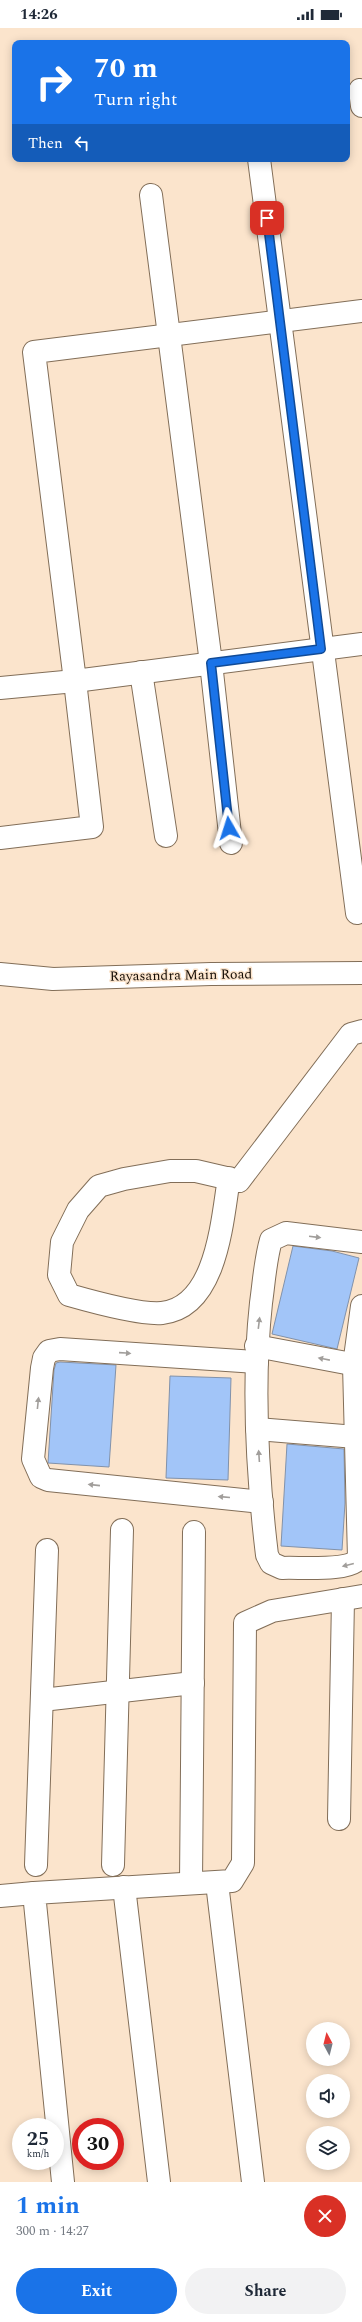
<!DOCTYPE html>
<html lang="en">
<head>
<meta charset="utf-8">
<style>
	body { margin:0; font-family:Spectral,serif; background:#f2f2f3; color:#1f2937; height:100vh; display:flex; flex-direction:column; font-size:15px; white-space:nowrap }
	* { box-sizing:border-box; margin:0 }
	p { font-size:13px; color:#747a83 }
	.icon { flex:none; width:22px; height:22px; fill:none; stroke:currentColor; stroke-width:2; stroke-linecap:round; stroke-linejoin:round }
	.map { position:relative; height:2154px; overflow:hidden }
	.panel { display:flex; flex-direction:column; background:#fff; flex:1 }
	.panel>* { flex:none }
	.banner { position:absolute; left:12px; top:12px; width:338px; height:122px; border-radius:8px; box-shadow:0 2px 10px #0003; background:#1a73e8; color:#fff; overflow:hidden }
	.needle { width:26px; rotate:353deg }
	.fabs { position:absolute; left:306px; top:1994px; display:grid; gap:8px }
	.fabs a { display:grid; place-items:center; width:44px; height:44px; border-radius:50%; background:#fff; box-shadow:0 2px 10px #0003; font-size:20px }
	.speed { position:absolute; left:12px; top:2090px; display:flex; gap:8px; font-size:20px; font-weight:700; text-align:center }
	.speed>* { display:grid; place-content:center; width:52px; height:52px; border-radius:50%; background:#fff; box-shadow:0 2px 10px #0003; line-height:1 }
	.speed small { font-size:10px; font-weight:400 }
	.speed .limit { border:6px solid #d22; background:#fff; color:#111 }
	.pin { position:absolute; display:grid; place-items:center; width:34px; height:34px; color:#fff; margin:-17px; border-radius:8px; box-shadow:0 2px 6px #0006 }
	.me { position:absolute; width:44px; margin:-22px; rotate:354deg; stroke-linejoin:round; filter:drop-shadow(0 0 3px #0008) }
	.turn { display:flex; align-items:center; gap:14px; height:84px; padding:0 16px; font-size:18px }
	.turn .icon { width:52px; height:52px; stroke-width:2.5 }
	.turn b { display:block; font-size:28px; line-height:34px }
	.then { display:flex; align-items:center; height:38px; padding:0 16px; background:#0003; gap:8px; font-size:15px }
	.round { display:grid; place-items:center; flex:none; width:42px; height:42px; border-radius:21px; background:#f2f2f3 }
	.head { display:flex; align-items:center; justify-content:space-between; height:68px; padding:0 16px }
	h1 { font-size:24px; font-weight:700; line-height:30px; color:#1a73e8 }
	.cta { display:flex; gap:8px; margin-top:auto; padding:8px 16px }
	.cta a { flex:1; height:46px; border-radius:24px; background:#1a73e8; color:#fff; font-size:16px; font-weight:700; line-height:46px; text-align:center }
	.cta a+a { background:#f2f2f3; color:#1f2937 }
	.status { display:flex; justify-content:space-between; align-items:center; height:28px; padding:0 20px; background:#fff; direction:ltr }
	.status svg { height:11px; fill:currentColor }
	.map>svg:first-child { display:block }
	.building { fill:#a2c5f8; stroke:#8292aa }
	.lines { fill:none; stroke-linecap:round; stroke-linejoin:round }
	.minor-casing { stroke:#826e58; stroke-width:24 }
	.minor { stroke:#fff; stroke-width:22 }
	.oneway { fill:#a19e9b }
	.route-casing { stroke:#114b97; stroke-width:10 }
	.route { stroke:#1a73e8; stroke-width:7 }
	.labels { text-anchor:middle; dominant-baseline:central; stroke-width:3; stroke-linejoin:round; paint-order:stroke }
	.street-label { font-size:14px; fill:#140c05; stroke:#fbe4cc }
</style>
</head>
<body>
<div class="status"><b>14:26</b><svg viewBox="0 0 49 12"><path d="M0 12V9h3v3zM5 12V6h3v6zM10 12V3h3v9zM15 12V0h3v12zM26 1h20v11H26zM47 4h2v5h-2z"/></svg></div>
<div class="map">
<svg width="362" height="2154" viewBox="0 0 362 2154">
	<rect width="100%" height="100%" fill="#fbe4cc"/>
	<g class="building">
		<path d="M293 1218 332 1223 359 1230 337 1321 272 1306Z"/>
		<path d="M60 1334 116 1337 109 1439 48 1435 54 1342 56 1335Z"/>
		<path d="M170 1348 231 1350 228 1452 166 1450Z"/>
		<path d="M287 1416 344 1421 345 1475 342 1522 281 1518Z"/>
	</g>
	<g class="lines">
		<defs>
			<g id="minor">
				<path d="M360 62 362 78"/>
				<path d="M259 131 357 885"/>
				<path d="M151 167 211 635 231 815"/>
				<path d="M362 283 34 324 75 653 362 616"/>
				<path d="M141 644 166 808"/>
				<path d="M0 660 75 653 92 799 0 810"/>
				<path d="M0 946 53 951 211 946 362 945"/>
				<path d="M229 1150C222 1193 217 1279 162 1285 140 1287 90 1273 69 1267L59 1247 62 1214 78 1182 99 1158 124 1151 170 1143H196L239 1153 351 1006 362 1003"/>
				<path d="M362 1214 286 1205 271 1212C265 1233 264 1254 261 1275 252 1358 257 1444 267 1527L271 1535 282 1540C300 1539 350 1544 359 1530L354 1337 362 1278"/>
				<path d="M256 1318 362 1338"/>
				<path d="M257 1334 60 1321 49 1323 44 1330 42 1340 33 1431 41 1449 48 1452 262 1474"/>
				<path d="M257 1401 356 1409"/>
				<path d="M42 1672 193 1655"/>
				<path d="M339 1791 343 1571"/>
				<path d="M36 1837 47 1522"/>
				<path d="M113 1837 122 1502"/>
				<path d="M191 1855 194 1504"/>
				<path d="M217 1855 253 2154"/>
				<path d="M124 1859 159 2154"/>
				<path d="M0 1868 34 1865"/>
				<path d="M63 2154 34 1865 232 1853 243 1835 245 1595 272 1583 362 1568"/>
			</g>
		</defs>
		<use href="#minor" class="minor-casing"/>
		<use href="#minor" class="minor"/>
	</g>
	<defs><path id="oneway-solid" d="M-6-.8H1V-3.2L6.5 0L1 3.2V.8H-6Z"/></defs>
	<g class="oneway">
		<use href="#oneway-solid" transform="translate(315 1209) rotate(7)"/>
		<use href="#oneway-solid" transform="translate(259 1295) rotate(-83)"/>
		<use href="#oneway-solid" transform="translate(125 1325) rotate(4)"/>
		<use href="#oneway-solid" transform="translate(324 1331) rotate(-169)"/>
		<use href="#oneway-solid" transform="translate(38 1375) rotate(-84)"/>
		<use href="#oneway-solid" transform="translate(259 1428) rotate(-94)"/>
		<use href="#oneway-solid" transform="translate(94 1457) rotate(-174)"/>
		<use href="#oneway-solid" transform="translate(224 1469) rotate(-175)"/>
		<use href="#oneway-solid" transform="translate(348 1537) rotate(166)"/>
	</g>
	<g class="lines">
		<defs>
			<path id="route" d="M229 800 211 635 321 621 267 190"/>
		</defs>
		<use href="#route" class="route-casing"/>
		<use href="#route" class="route"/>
	</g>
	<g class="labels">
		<g class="street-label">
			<text transform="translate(181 947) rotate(-1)">Rayasandra Main Road</text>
		</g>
	</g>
</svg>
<div class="fabs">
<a><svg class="needle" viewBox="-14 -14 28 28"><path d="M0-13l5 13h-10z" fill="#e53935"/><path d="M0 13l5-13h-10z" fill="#747a83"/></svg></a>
<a><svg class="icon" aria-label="sound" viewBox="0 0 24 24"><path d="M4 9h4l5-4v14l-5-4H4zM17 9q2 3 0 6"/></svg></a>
<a><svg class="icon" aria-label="layers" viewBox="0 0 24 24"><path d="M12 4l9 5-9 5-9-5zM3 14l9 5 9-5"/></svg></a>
</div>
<div class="speed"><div>25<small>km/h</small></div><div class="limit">30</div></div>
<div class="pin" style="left:267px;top:190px;background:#d93025"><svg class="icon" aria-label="arrive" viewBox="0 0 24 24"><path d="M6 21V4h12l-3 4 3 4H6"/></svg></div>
<svg class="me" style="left:229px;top:800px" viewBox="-20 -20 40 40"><path d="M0-17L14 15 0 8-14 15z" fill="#1a73e8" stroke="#fff" stroke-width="4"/></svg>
<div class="banner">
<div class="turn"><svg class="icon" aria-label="right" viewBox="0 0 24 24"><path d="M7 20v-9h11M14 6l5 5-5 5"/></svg><div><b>70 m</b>Turn right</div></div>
<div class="then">Then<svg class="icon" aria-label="left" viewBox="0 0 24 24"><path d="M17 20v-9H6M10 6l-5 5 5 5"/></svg></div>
</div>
</div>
<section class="panel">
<div class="head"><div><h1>1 min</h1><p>300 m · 14:27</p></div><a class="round" style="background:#d93025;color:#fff"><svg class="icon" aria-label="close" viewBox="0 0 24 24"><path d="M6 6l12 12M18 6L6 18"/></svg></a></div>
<div class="cta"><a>Exit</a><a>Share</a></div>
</section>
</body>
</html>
